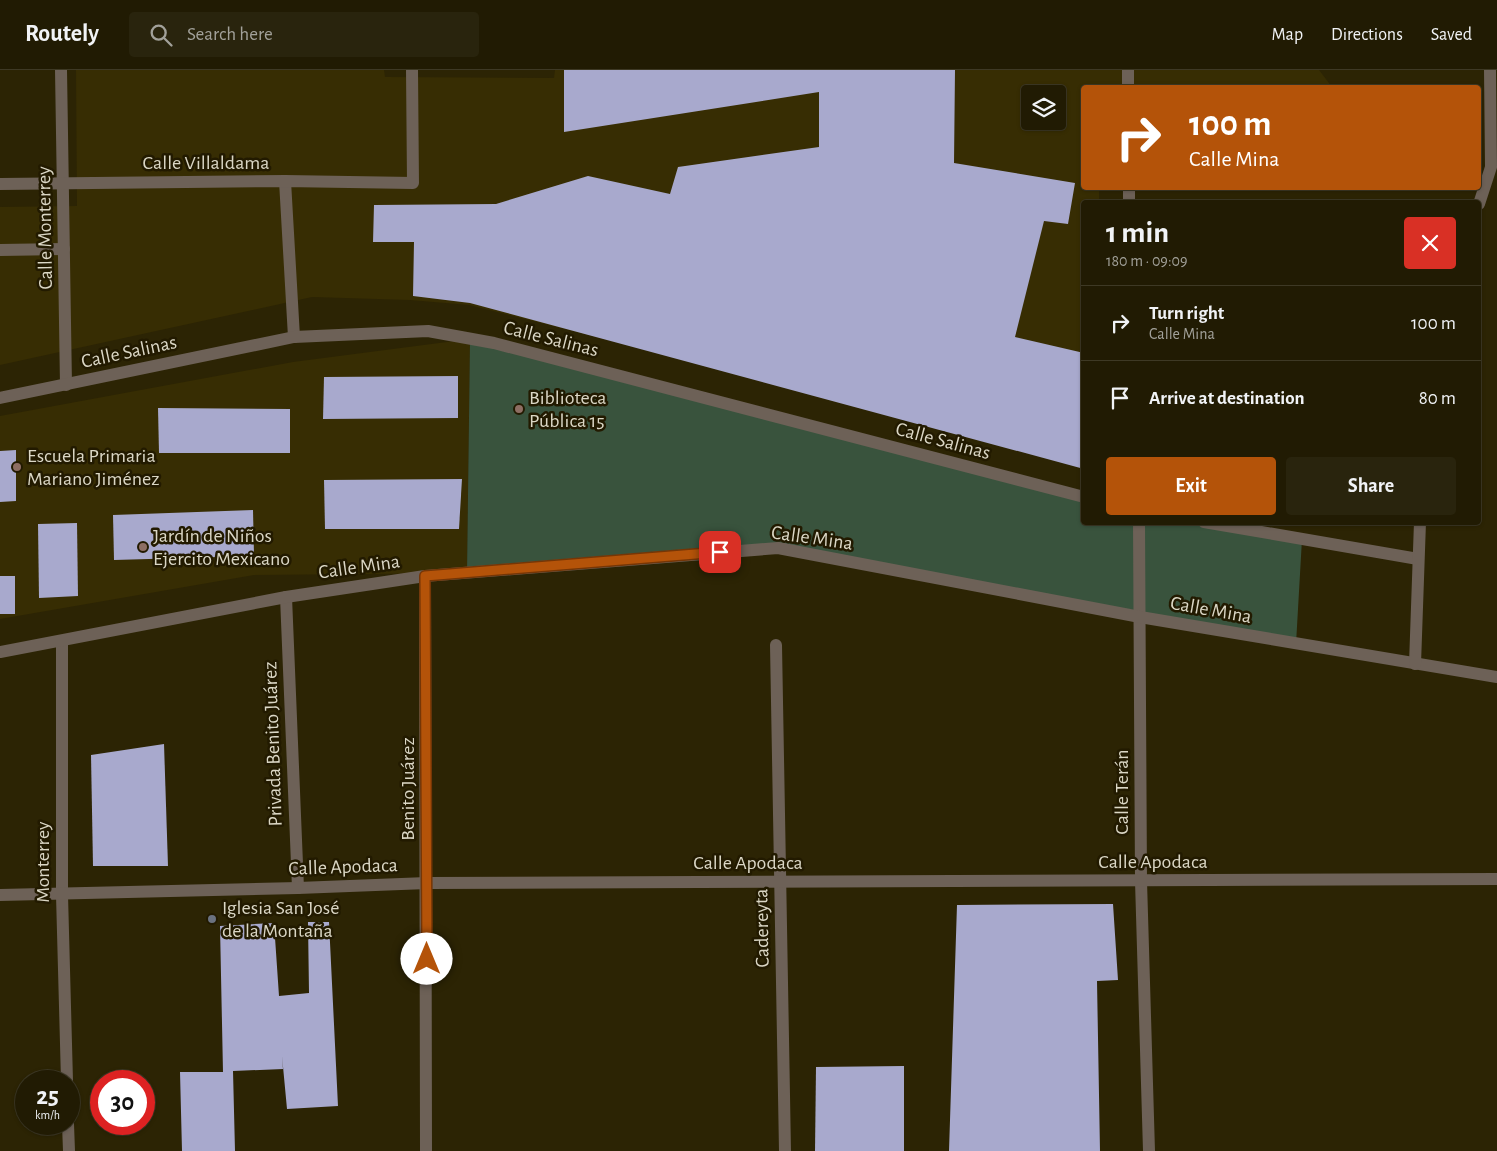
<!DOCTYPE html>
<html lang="en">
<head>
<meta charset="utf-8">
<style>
	body { margin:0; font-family:"Alegreya Sans",sans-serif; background:#29240d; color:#f1f3f6; height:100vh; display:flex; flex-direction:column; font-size:19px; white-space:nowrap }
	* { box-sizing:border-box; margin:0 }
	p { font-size:16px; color:#a2a19a }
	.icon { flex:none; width:28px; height:28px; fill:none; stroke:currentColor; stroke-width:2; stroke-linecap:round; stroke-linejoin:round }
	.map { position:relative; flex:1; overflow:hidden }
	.side { position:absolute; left:1081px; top:130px; width:400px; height:325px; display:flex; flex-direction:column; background:#211b03; border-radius:5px; box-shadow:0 1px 4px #0004,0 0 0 1px #3e3925 }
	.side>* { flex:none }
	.banner { position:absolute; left:1081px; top:15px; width:400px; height:105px; border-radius:5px; box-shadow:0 1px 4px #0004,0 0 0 1px #3e3925; background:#b45309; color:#fff; overflow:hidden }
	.controls { position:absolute; left:1021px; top:15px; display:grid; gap:10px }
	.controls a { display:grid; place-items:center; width:45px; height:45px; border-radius:5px; background:#211b03; box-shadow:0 1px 4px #0004,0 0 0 1px #3e3925; font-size:25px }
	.speed { position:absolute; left:15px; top:1000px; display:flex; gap:10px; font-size:25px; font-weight:700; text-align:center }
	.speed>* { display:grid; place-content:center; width:65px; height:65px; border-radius:50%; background:#211b03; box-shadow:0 1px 4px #0004,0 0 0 1px #3e3925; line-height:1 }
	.speed small { font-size:12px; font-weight:400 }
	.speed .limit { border:8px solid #d22; background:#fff; color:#111 }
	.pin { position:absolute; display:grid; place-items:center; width:42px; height:42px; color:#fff; margin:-21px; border-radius:10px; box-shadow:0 2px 8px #0006 }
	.me { position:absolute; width:55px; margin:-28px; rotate:0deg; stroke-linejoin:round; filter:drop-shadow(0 0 4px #0008) }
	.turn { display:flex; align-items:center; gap:18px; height:105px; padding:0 25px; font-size:22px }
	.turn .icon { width:65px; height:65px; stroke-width:2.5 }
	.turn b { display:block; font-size:35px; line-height:42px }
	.round { display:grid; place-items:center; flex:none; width:52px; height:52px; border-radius:5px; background:#29240d }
	.overview { display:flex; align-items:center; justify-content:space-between; height:85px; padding:0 25px }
	h1 { font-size:30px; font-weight:600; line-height:38px }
	.action { display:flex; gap:10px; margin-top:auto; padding:10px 25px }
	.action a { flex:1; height:58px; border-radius:5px; background:#b45309; color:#fff; font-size:20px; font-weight:600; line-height:58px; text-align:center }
	.action a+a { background:#29240d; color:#f1f3f6 }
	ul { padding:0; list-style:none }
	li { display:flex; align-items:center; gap:15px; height:75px; padding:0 25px; border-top:1px solid #3e3925 }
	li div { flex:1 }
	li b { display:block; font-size:19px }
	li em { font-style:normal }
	header { display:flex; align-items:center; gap:30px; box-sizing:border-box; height:70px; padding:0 25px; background:#211b03; border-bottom:1px solid #3e3925 }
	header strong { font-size:24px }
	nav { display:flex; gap:28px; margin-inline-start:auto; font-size:18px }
	.search { width:350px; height:45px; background:#29240d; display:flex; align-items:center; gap:12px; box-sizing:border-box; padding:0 18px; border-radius:5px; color:#a2a19a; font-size:19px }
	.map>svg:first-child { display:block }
	.built { fill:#372d03; fill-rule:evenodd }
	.green { fill:#39533d }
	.building { fill:#a8a9cd }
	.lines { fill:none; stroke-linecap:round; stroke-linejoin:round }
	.service { stroke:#6d6157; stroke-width:12 }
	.minor { stroke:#6d6157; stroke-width:12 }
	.route-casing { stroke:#753606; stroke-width:12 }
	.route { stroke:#b45309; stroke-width:9 }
	.education-dot { fill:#8d6e63; stroke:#221a00; stroke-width:2 }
	.worship-dot { fill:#6b7280; stroke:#221a00; stroke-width:2 }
	.labels { text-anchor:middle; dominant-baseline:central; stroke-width:5; stroke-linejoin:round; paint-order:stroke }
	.street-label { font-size:20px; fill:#dbd7c5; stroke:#221a00 }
	.poi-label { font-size:20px; fill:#dbd7c5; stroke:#221a00; text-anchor:start }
</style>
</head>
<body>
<header>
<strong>Routely</strong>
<div class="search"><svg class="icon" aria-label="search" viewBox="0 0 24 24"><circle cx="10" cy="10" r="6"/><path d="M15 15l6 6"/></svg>Search here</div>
<nav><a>Map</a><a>Directions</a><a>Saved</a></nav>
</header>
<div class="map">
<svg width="1497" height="1081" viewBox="0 0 1497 1081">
	<rect width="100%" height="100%" fill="#2c2404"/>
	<g class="built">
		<path d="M76 0H384L385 7 554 8 555 0H1319L1332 17 1084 18V118H1099V132H1084V389L469 235 410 230 312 227 0 295V137L77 136ZM1030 24H1058V51H1030Z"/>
		<path d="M470 269 467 503 254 505 0 549V346L293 292Z"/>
	</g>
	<path class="green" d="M470 269 1084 427V452L1204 453 1302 469 1296 574 778 478 467 503Z"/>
	<g class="building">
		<path d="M564 0H955L954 93 1075 113 1068 154 1044 151 1015 267 1084 283V399L470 233 413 226 414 172H373L374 135 496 134 588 106 670 124 678 97 819 77V22L564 62Z"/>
		<path d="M458 306V348L323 349 324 307Z"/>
		<path d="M158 338 290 339V383H159Z"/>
		<path d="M16 380V431L0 432V381Z"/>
		<path d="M462 409 459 459H325L324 410Z"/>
		<path d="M253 440 254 486 114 490 113 445Z"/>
		<path d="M77 453 78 526 39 528 38 454Z"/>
		<rect x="0" y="506" width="15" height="38"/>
		<path d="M164 674 168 796H93L91 685Z"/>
		<path d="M1113 834 1118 910 1097 911 1100 1081H949L957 835Z"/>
		<path d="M308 852H329L338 1036 287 1039 282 986 283 999 233 1001 235 1081H182L180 1002H223L220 856 274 853 279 926 309 923Z"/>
		<path d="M904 996V1081H815L816 997Z"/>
	</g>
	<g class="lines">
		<path class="service" d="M0 180 64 179"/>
		<g class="minor">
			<path d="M61 0 66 315"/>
			<path d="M1128 18V0"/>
			<path d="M285 111 294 267"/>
			<path d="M0 114 285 111 413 113 412 0"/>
			<path d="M1129 118V132"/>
			<path d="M1479 134 1491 97 1490 0"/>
			<path d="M0 328 294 267 428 261 494 273 1084 427"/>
			<path d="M1139 452 1141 811 1149 1081"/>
			<path d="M1204 452 1418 489"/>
			<path d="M425 506 426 1081"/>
			<path d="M286 527 298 818"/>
			<path d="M62 572V825L67 1011"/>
			<path d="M776 575 785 1081"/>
			<path d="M0 582 286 527 425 506 778 478 1140 547 1497 607"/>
			<path d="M1415 594 1420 452"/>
			<path d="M0 825 298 818 427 813 1497 809"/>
			<path d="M68 1054 69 1081"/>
		</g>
	</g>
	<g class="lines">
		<defs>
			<path id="route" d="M427 889 425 506 720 482"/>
		</defs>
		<use href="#route" class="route-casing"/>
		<use href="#route" class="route"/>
	</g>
	<g class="education-dot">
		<circle cx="519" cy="339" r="5"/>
		<circle cx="17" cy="397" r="5"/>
		<circle cx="143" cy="477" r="5"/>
	</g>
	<circle class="worship-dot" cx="212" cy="849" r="5"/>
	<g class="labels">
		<g class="street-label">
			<text x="206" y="93">Calle Villaldama</text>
			<text transform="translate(45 158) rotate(-91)">Calle Monterrey</text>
			<text transform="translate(551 269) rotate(14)">Calle Salinas</text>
			<text transform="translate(129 282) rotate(-12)">Calle Salinas</text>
			<text transform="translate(943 371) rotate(15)">Calle Salinas</text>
			<text transform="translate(812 468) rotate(8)">Calle Mina</text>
			<text transform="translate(359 497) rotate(-8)">Calle Mina</text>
			<text transform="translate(1211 540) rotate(10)">Calle Mina</text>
			<text transform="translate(273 674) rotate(-92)">Privada Benito Juárez</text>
			<text transform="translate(408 719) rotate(-90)">Benito Juárez</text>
			<text transform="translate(1122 722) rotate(-90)">Calle Terán</text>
			<text transform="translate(43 792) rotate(-90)">Monterrey</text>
			<text x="1153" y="792">Calle Apodaca</text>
			<text x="748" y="793">Calle Apodaca</text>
			<text transform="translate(343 797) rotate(-2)">Calle Apodaca</text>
			<text transform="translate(762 858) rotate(-91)">Cadereyta</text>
		</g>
		<g class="poi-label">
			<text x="529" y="328">Biblioteca<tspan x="529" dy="23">Pública 15</tspan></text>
			<text x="27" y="386">Escuela Primaria<tspan x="27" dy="23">Mariano Jiménez</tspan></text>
			<text x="153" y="466">Jardín de Niños<tspan x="153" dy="23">Ejercito Mexicano</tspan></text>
			<text x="222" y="838">Iglesia San José<tspan x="222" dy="23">de la Montaña</tspan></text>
		</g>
	</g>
</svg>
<div class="controls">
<a><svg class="icon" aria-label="layers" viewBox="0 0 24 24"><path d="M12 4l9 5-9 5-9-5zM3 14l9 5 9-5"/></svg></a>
</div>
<div class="speed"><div>25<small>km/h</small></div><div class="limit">30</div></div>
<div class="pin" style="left:720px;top:482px;background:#d93025"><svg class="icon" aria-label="arrive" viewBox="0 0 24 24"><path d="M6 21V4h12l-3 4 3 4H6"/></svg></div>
<svg class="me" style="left:427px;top:889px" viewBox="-20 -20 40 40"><circle r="19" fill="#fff"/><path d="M0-13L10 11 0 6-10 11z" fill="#b45309"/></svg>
<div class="banner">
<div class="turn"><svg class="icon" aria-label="right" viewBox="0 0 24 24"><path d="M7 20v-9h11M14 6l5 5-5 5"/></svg><div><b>100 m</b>Calle Mina</div></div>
</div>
<section class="side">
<div class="overview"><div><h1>1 min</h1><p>180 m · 09:09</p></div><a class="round" style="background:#d93025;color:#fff"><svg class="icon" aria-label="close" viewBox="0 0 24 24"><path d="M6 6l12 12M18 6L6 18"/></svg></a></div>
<ul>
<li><svg class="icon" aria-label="right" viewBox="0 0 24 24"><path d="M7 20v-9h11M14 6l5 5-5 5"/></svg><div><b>Turn right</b><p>Calle Mina</p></div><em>100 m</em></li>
<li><svg class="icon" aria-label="arrive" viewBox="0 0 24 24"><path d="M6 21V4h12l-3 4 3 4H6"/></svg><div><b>Arrive at destination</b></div><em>80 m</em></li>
</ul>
<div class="action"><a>Exit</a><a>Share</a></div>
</section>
</div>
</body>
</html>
